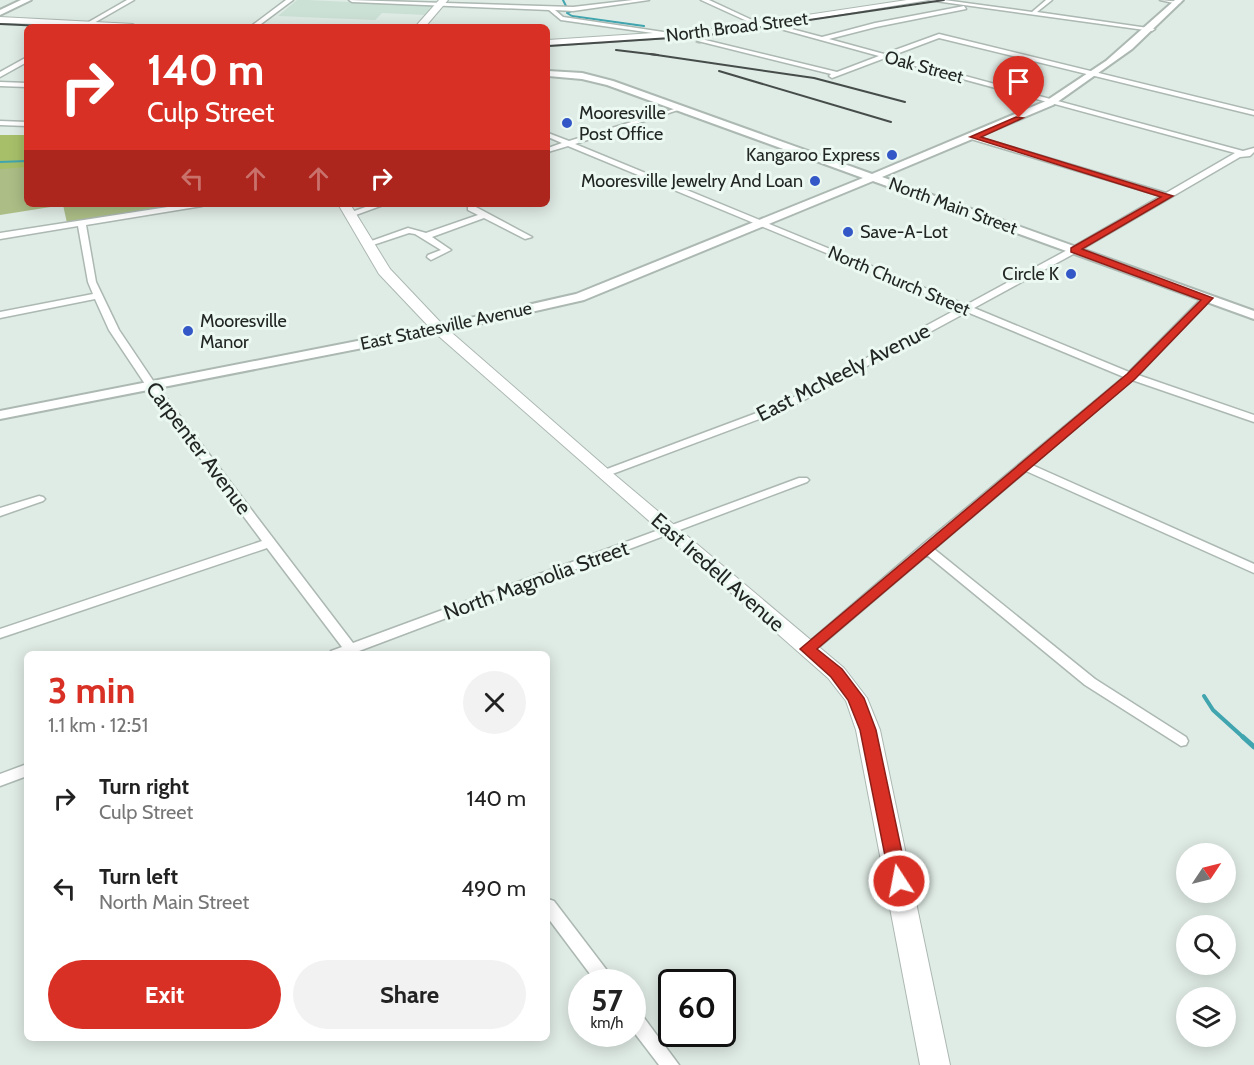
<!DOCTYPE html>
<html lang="en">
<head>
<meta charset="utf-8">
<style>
	body { margin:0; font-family:Cabin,sans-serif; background:#f2f2f2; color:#222; height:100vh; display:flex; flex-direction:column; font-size:22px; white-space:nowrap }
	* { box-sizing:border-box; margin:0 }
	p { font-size:20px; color:#767676 }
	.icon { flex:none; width:33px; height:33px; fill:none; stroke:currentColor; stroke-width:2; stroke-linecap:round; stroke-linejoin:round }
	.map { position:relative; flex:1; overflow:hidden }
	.panel { position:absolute; left:24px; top:651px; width:526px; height:390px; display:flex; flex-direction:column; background:#fff; border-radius:9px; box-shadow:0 3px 15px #0003 }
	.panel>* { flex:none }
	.hud { position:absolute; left:24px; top:24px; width:526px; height:183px; border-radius:9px; box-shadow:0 3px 15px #0003; background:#d93025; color:#fff; overflow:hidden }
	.needle { width:39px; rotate:55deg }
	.tools { position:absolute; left:1176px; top:843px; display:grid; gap:12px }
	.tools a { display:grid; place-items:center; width:60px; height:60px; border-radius:50%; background:#fff; box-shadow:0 3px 15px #0003; font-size:30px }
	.speed { position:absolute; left:568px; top:969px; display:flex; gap:12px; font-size:30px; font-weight:700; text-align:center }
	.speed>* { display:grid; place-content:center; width:78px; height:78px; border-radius:50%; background:#fff; box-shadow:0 3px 15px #0003; line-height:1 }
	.speed small { font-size:15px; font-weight:400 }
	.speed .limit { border:3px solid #111; border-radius:9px; background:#fff; color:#111 }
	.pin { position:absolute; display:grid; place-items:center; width:51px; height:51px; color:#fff; margin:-62px -26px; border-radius:50% 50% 50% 0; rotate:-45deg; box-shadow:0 0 6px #0007 }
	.pin .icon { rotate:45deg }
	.me { position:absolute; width:66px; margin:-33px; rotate:349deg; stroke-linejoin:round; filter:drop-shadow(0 0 4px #0008) }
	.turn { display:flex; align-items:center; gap:21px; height:126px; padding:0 24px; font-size:27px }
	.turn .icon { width:78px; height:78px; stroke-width:2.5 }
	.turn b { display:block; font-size:42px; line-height:51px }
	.lanes { display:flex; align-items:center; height:57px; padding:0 24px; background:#0003; justify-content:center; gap:30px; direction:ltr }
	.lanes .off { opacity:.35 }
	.round { display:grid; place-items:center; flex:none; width:63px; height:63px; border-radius:32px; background:#f2f2f2 }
	.head { display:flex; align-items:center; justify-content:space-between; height:102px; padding:0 24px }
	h1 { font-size:36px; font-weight:800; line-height:45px; color:#d93025 }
	.button { display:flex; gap:12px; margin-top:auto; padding:12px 24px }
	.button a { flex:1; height:69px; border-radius:36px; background:#d93025; color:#fff; font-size:24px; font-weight:800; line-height:69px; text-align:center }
	.button a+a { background:#f2f2f2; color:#222 }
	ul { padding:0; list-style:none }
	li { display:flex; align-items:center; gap:18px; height:90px; padding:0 24px }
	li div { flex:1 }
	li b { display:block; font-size:22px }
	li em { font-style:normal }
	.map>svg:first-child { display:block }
	.built { fill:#cce1d6 }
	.green { fill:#acbd86 }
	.forest { fill:#a7bf69 }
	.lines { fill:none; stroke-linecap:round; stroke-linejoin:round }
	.stream-far2 { stroke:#41a5af; stroke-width:2 }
	.stream-far1 { stroke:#41a5af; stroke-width:4 }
	.stream { stroke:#41a5af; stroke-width:5 }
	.street-tunnel { stroke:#b9c4be; stroke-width:6; stroke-dasharray:6 3; stroke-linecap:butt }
	.street-casing { stroke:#acb8b2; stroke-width:3 }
	.secondary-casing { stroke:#acb8b2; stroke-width:4 }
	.primary-casing { stroke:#acb8b2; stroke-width:2 }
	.street { fill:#fff; fill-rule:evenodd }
	.secondary { fill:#fff; fill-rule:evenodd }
	.primary { fill:#fff; fill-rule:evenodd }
	.rail { stroke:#464c49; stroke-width:2 }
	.route { fill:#d93025; stroke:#8d1f18; stroke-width:1.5 }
	.poi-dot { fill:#3357c7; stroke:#ecf9f2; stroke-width:2 }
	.labels { text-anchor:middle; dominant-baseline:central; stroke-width:6; stroke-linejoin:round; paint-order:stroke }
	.far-street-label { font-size:18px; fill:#222624; stroke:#ecf9f2 }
	.far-poi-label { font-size:18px; fill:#222624; stroke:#ecf9f2; text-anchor:start }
	.street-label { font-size:21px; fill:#222624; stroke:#ecf9f2 }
</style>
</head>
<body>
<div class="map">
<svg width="1254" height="1065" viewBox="0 0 1254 1065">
	<rect width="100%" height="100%" fill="#dfebe5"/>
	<path class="built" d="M297 0H308L432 6 426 15 382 13 375 20 278 16Z"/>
	<path class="green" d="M0 139 27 141V204H185L67 223 63 205 0 215Z"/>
	<path class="forest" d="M0 135H27V167L0 169Z"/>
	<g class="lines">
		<g class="stream-far2">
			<path d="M563 0 566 6"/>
			<path d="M571 11 567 13 572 16 644 26"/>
			<path d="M0 162 27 161"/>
		</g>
		<path class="stream-far1" d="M1204 696 1213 710 1244 738"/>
		<path class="stream" d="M1243 737 1254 747"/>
		<path class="street-tunnel" d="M670 33 701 41"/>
		<defs>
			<g id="street">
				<path d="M127 0H134L87 27H80Z"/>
				<path d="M286 0H293L257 27H250Z"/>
				<path d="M349 0 573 7 633 0H649L573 11 555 10 563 17 670 33 667 35 561 20 549 10 352 2Z"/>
				<path d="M701 0H709L765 26 760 27Z"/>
				<path d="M928 0H944L1032 12 1046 0H1052L1037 12 1155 29 1152 31Z"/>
				<path d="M1160 0 1181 2 1178 4Z"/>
				<path d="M964 6 966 9 876 27 829 39 884 54 939 34 1254 111V115L939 38 891 56 1243 151 1254 148V152L1250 156 1240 157 1077 252 974 308 1129 372 1204 296H1210V300L1138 375 1254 415V422L1132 380 1032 465 1254 564V573L1026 471 934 549 1095 679 1186 737 1188 741 1186 745 1181 746 1085 685 927 555 813 652H803L801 649 922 545 1124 377 967 312 791 407 607 476 603 477 597 474 599 472 783 403 959 308 568 146 548 152V148L562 143 548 137V133L569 141 681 107V109L575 144 966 305 1071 248 1161 196 971 139V135L1166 193 1235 153 885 58 832 78 829 76 831 74 698 41 701 39 837 72 879 56 766 25 769 23 822 37 875 23Z"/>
				<path d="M27 57V62L0 77V72Z"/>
				<path d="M0 82 27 83V87L0 86Z"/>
				<path d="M0 121 27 122V126L0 125Z"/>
				<path d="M187 204H206L202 206 86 225 96 282 119 330 154 382 353 643 799 478H807L809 480 807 482 359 651 361 654H329L331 651 342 647 267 548 0 638V629L262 541 145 384 109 330 95 299 0 318V312L93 294 88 282 78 226 0 239V233Z"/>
				<path d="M374 204H386L353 216 346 214Z"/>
				<path d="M468 206H474L532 237 525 239 484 218 432 237 451 250 431 260 427 257 428 255 441 250 415 234 409 233 367 247 363 244 408 228 426 233 478 215 468 210Z"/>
				<path d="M39 496 43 497 45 499 43 501 0 516V508Z"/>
				<path d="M27 764V776L0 786V774Z"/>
				<path d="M548 899 554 901 612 977 615 982H596L548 918Z"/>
				<path d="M633 1009 639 1011 679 1065H659L633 1031Z"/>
			</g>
			<g id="secondary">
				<path d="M21 0H31L0 15V10Z"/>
				<path d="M1175 0H1183L1132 49 1053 105 882 177 1254 311V319L873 181 584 300 439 333 0 419V411L439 325 576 294 863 178 607 85 582 79 548 76V71L582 73 613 81 872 174 1046 101 1106 61Z"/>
			</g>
			<g id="primary">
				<path d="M439 0H448L425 27H415Z"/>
				<path d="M907 0H929L714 35 548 46V40L714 29Z"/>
				<path d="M0 17 133 24 138 27 0 23Z"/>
				<path d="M338 204H350L390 269 444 326 609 470 844 668 867 698 880 730 950 1065H920L856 730 846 701 828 678 434 332 379 274Z"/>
			</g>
		</defs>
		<use href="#street" class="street-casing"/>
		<use href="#secondary" class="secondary-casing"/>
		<use href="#primary" class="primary-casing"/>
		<use href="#street" class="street"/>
		<use href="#secondary" class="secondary"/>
		<use href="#primary" class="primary"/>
		<g class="rail">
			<path d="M0 24 65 27"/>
			<path d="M548 46 701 36 944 0"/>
			<path d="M616 50 658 55"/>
			<path d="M650 54 814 78 905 102"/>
			<path d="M719 71 891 122"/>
		</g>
	</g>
	<path class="route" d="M1016 117 1023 118 981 137 1173 196 1082 249 1213 298 1135 379 817 649 842 669 864 698 876 730 908 881 906 887 899 889 893 887 890 881 860 730 848 700 831 677 800 649 1127 374 1201 300 1071 252V248L1161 197 970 137Z"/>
	<g class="poi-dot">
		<circle cx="567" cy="123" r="6"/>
		<circle cx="892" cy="155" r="6"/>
		<circle cx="815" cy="181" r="6"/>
		<circle cx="848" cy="232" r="6"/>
		<circle cx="1071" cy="274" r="6"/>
		<circle cx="188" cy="331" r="6"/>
	</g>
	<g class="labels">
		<g class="far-street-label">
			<text transform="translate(737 27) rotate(-7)">North Broad Street</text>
			<text transform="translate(924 67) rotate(15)">Oak Street</text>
			<text transform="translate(953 206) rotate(20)">North Main Street</text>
			<text transform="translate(899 281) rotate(23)">North Church Street</text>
			<text transform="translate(446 326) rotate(-12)">East Statesville Avenue</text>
		</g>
		<g class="far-poi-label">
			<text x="579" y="113">Mooresville<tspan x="579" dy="21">Post Office</tspan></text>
			<text x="880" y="155" text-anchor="end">Kangaroo Express</text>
			<text x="803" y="181" text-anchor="end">Mooresville Jewelry And Loan</text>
			<text x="860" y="232">Save-A-Lot</text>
			<text x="1059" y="274" text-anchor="end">Circle K</text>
			<text x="200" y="321">Mooresville<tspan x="200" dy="21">Manor</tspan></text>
		</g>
		<g class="street-label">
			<text transform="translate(843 372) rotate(-27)">East McNeely Avenue</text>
			<text transform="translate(199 448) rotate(53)">Carpenter Avenue</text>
			<text transform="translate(718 572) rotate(41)">East Iredell Avenue</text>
			<text transform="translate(536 580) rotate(-20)">North Magnolia Street</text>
		</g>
	</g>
</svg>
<div class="tools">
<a><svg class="needle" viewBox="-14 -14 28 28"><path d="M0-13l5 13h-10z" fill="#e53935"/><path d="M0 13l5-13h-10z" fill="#767676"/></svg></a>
<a><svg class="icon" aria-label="search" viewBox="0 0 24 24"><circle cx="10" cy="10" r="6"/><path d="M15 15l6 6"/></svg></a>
<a><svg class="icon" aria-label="layers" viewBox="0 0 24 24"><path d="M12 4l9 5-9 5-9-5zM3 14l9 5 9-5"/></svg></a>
</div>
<div class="speed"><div>57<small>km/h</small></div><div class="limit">60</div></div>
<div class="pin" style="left:1019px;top:118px;background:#d93025"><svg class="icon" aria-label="arrive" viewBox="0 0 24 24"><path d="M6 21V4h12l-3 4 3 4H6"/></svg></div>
<svg class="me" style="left:899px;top:881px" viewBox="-20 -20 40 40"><circle r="17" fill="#d93025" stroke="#fff" stroke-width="3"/><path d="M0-11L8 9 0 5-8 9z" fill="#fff"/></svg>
<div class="hud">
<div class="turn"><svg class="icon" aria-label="right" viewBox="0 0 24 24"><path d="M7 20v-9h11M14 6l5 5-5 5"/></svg><div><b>140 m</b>Culp Street</div></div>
<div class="lanes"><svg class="icon off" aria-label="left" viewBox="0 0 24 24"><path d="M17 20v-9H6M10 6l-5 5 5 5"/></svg><svg class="icon off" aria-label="ahead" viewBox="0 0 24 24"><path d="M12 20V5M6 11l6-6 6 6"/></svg><svg class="icon off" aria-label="ahead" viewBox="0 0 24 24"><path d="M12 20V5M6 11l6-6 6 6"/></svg><svg class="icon" aria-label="right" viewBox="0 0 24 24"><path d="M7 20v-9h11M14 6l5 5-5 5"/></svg></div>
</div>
<section class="panel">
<div class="head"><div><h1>3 min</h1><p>1.1 km · 12:51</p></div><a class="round"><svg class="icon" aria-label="close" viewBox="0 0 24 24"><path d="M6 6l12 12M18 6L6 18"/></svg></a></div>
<ul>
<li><svg class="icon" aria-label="right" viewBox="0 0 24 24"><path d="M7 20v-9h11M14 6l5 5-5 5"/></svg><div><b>Turn right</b><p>Culp Street</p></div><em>140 m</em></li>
<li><svg class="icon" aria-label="left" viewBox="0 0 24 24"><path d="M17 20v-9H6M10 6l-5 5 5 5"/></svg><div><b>Turn left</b><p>North Main Street</p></div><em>490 m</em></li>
</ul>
<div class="button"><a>Exit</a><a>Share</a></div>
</section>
</div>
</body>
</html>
